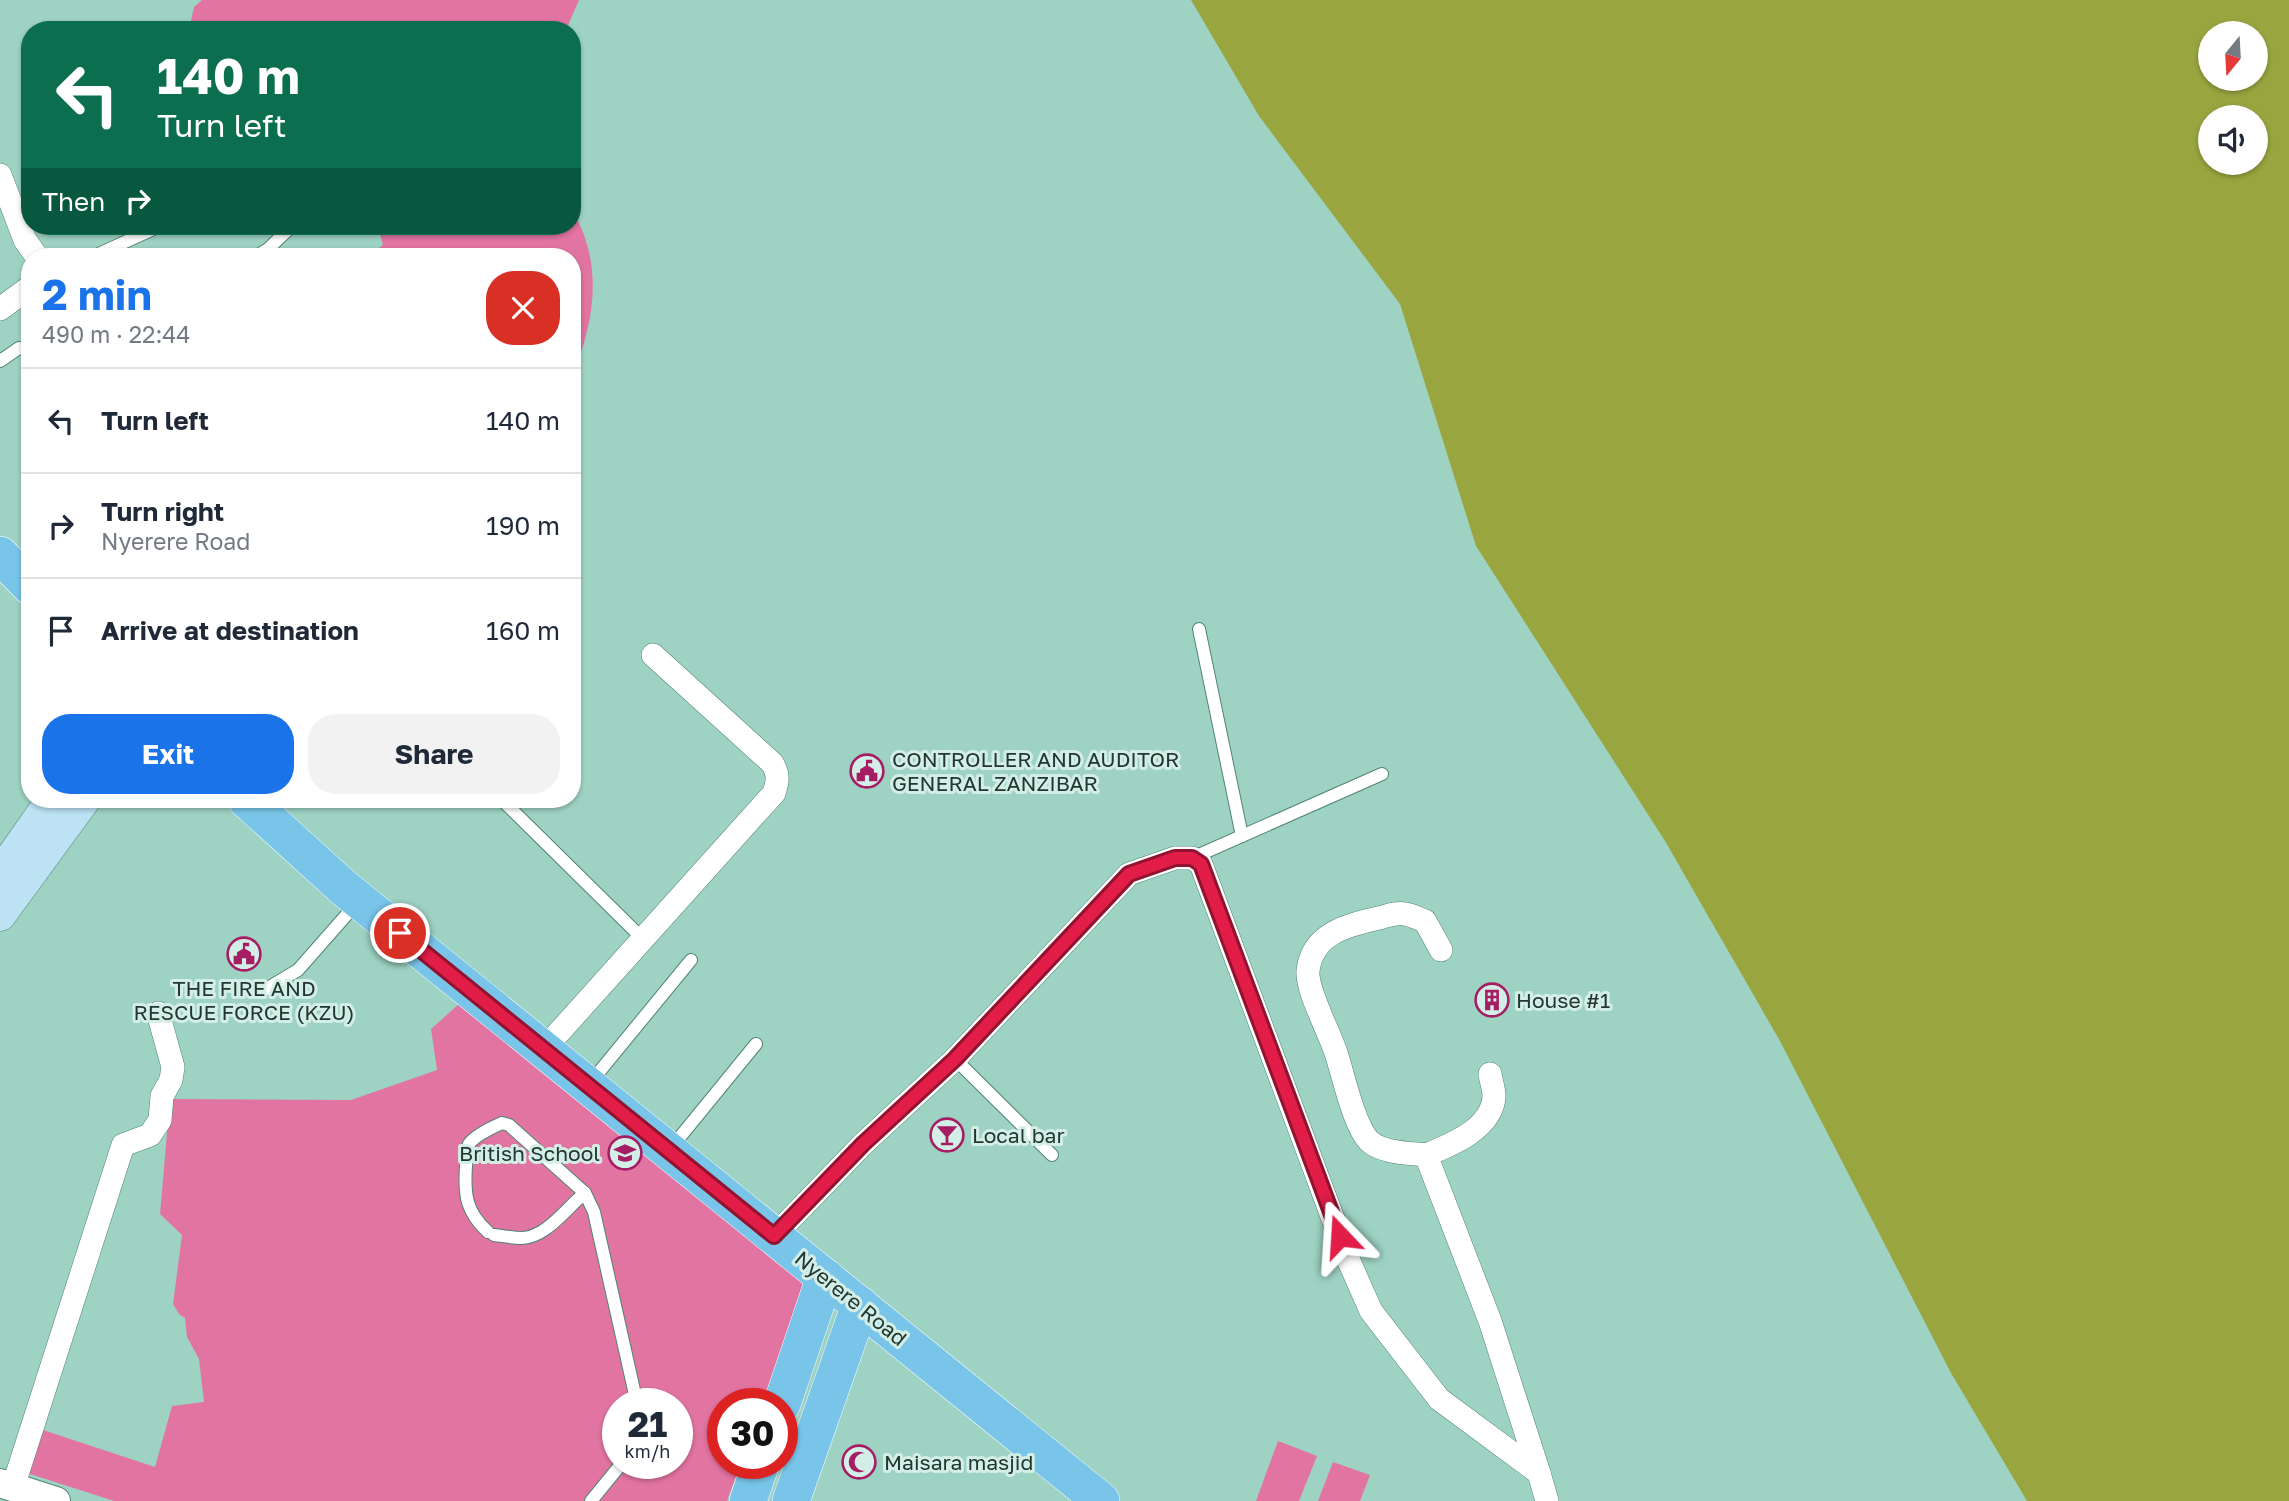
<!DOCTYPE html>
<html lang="en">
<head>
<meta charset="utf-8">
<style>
	body { margin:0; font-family:"Golos Text",sans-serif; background:#f2f2f3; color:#1f2937; height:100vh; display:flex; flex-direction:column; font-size:26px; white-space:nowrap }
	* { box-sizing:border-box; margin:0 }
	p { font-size:23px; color:#747a83 }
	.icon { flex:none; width:38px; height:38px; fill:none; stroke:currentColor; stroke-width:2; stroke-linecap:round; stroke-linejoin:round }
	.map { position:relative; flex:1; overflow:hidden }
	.side { position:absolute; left:21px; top:248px; width:560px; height:560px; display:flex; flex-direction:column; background:#fff; border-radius:28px; box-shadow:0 2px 5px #0004 }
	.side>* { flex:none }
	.banner { position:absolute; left:21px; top:21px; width:560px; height:214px; border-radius:28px; box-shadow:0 2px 5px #0004; background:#0b6e4f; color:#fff; overflow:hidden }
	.needle { width:46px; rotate:198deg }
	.buttons { position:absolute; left:2198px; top:21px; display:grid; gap:14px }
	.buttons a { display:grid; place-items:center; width:70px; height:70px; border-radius:50%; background:#fff; box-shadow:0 2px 5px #0004; font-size:35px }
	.speed { position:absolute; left:602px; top:1388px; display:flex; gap:14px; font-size:35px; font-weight:700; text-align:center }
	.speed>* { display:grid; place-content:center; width:91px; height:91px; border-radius:50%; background:#fff; box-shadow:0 2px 5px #0004; line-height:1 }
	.speed small { font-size:18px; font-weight:400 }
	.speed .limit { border:10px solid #d22; background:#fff; color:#111 }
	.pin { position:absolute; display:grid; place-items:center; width:60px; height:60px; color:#fff; margin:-30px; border:4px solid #fff; border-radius:50%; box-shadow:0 2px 7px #0007 }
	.me { position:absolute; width:77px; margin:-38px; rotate:340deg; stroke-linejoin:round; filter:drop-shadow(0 0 5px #0008) }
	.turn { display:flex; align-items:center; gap:24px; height:147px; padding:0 21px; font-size:32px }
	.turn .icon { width:91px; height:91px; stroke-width:2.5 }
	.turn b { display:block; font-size:49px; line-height:60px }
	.then { display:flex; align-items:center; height:66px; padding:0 21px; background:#0003; gap:14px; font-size:26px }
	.round { display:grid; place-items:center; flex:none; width:74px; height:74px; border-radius:28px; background:#f2f2f3 }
	.headline { display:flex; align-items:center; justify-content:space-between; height:119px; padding:0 21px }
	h1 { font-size:42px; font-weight:700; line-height:52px; color:#1a73e8 }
	.cta { display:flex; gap:14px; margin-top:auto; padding:14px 21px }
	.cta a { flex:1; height:80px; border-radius:28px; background:#1a73e8; color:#fff; font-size:28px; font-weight:700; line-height:80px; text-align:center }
	.cta a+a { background:#f2f2f3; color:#1f2937 }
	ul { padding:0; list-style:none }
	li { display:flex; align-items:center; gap:21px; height:105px; padding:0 21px; border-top:2px solid #e0e1e3 }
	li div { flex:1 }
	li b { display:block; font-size:26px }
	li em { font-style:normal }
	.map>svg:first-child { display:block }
	.green { fill:#e274a2; fill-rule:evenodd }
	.water { fill:#99a53f; fill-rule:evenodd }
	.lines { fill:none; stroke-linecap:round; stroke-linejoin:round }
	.service-casing { stroke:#508476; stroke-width:14 }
	.minor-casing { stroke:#508476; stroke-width:24 }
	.tertiary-casing { stroke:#508476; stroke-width:30 }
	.secondary-casing { stroke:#508476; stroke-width:33 }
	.primary-casing { stroke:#fff; stroke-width:38 }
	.service { stroke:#fff; stroke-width:12 }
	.minor { stroke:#fff; stroke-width:23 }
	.tertiary { stroke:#fff; stroke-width:28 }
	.secondary { stroke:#bce2f4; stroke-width:32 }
	.primary { stroke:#79c5e9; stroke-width:37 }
	.route-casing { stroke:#92132f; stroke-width:18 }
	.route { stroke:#e11d48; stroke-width:12 }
	.labels { text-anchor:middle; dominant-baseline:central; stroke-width:6; stroke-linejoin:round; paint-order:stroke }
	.poi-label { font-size:21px; fill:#223731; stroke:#d3eee6; text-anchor:start }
	.street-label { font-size:21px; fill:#223731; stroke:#d3eee6 }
</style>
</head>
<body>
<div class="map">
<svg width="2289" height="1501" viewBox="0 0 2289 1501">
	<rect width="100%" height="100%" fill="#9ed3c4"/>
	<g class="green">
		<path d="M202 0H579L566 30H189L194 7Z"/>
		<path d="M572 209C604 265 595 320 572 377V257H367L383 245 378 226H572Z"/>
		<path d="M469 995 810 1272 763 1403 723 1404V1463H741L727 1501H114L27 1473 40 1429 155 1467 172 1406 204 1402 199 1359 187 1337 185 1318 179 1314 173 1304 182 1235 160 1214 170 1099 351 1100 437 1070 431 1029ZM618 1404H677V1463H618Z"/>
		<path d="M1278 1441 1317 1456 1299 1501H1256Z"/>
		<path d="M1333 1462 1370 1475 1360 1501H1318Z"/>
	</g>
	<path class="water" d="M1191 0H2289V1501H2027L1951 1373 1780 1041 1665 841 1476 546 1400 304 1259 116ZM2210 33H2256V79H2210ZM2210 117H2256V163H2210Z"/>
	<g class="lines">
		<defs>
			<g id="service">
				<path d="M92 257 160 226"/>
				<path d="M255 257 268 249 292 226"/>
				<path d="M0 361 19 348"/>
				<path d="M1199 629 1242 836"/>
				<path d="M502 800 642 938"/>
				<path d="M1192 858 1382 774"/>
				<path d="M263 991 298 970 357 903"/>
				<path d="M955 1059 1052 1155"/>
				<path d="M590 1083 691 960"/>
				<path d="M671 1148 756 1044"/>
				<path d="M585 1193 594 1212 634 1390V1404"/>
				<path d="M488 1232C466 1212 464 1195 466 1166 467 1160 466 1150 469 1144 475 1135 493 1127 502 1123L509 1125 585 1193C566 1208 547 1237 522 1238 513 1238 503 1236 494 1235"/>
				<path d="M591 1501 622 1463"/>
			</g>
			<g id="minor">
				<path d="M0 175 25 240 37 257"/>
				<path d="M0 309 30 287"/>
				<path d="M544 1049 774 793C778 781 779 774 772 763L653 655"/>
				<path d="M1490 1074C1491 1081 1494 1089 1494 1096 1493 1128 1451 1145 1426 1155L1490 1321 1539 1473"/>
				<path d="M1426 1155C1409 1153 1382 1153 1369 1141 1354 1125 1344 1078 1337 1056 1331 1035 1306 990 1308 971 1312 933 1348 925 1379 918 1387 916 1397 912 1405 914 1412 915 1419 919 1425 921L1441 950"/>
				<path d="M774 1236 863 1144 955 1059 1129 874 1175 858H1192L1201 864 1348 1259 1371 1311 1439 1399 1539 1473 1547 1501"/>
				<path d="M13 1487 123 1145 150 1135 160 1120 162 1096 171 1080 173 1067 158 1013"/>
			</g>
			<path id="tertiary" d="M0 1483 56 1501"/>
			<g id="secondary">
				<path d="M0 874 52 800"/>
				<path d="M0 915 84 800"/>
			</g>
			<g id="primary">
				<path d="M0 555 30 586"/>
				<path d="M247 800 344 888 1101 1501"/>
				<path d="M782 1404 825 1277"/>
				<path d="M748 1501 761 1463"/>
				<path d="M791 1501 860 1305"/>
			</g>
		</defs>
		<use href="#service" class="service-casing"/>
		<use href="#minor" class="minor-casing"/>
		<use href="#tertiary" class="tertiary-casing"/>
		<use href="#secondary" class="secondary-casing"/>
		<use href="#primary" class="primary-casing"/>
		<use href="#service" class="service"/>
		<use href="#minor" class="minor"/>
		<use href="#tertiary" class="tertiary"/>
		<use href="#secondary" class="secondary"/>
		<use href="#primary" class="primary"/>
	</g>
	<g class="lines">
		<defs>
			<path id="route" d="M400 933 774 1236 863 1144 955 1059 1129 874 1175 858H1192L1201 864 1340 1236"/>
		</defs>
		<use href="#route" class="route-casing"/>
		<use href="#route" class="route"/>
	</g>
	<defs>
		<symbol id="civic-ring" viewBox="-11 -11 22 22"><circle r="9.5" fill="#d3eee6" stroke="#a61d64" stroke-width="1.5"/><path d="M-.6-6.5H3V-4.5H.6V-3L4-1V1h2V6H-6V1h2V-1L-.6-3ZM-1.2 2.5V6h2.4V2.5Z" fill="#a61d64"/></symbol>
		<symbol id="building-ring" viewBox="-11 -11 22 22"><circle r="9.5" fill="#d3eee6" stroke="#a61d64" stroke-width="1.5"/><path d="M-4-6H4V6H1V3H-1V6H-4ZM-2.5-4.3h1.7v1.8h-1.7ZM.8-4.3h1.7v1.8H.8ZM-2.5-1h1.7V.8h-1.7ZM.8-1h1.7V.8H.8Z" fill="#a61d64"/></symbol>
		<symbol id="bar-ring" viewBox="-11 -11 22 22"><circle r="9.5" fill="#d3eee6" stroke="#a61d64" stroke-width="1.5"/><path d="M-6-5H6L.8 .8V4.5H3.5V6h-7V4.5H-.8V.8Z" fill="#a61d64"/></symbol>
		<symbol id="school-ring" viewBox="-11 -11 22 22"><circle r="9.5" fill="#d3eee6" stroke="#a61d64" stroke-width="1.5"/><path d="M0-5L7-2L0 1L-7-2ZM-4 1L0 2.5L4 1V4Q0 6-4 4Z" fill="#a61d64"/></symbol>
		<symbol id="mosque-ring" viewBox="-11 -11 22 22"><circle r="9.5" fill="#d3eee6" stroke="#a61d64" stroke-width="1.5"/><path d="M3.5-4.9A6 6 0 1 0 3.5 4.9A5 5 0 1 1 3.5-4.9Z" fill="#a61d64"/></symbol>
	</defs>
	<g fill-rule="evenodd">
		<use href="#civic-ring" x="848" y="752" width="38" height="38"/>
		<use href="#civic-ring" x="225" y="935" width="38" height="38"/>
		<use href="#building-ring" x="1473" y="981" width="38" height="38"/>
		<use href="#bar-ring" x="928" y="1116" width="38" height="38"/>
		<use href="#school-ring" x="606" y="1134" width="38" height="38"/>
		<use href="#mosque-ring" x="840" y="1443" width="38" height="38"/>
	</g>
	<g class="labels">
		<g class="poi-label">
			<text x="892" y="759">CONTROLLER AND AUDITOR<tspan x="892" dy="24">GENERAL ZANZIBAR</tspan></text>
			<text x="244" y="988" text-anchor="middle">THE FIRE AND<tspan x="244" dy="24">RESCUE FORCE (KZU)</tspan></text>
			<text x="1516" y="1000">House #1</text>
			<text x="972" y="1135">Local bar</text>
			<text x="600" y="1153" text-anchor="end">British School</text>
			<text x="884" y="1462">Maisara masjid</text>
		</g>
		<g class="street-label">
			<text transform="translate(851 1298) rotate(39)">Nyerere Road</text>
		</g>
	</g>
</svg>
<div class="buttons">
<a><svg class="needle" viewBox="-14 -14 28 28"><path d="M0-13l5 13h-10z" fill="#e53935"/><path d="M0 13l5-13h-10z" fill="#747a83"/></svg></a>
<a><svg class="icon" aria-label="sound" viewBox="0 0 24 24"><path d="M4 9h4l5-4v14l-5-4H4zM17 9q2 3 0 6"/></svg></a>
</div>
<div class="speed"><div>21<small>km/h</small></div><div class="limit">30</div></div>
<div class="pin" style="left:400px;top:933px;background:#d93025"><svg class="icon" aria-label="arrive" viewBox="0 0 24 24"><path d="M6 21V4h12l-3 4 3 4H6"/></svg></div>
<svg class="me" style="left:1340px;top:1236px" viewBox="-20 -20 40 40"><path d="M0-17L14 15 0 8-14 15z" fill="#e11d48" stroke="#fff" stroke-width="4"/></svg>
<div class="banner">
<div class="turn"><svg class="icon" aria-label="left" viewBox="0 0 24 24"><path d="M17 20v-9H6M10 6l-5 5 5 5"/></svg><div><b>140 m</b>Turn left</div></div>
<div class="then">Then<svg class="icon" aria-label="right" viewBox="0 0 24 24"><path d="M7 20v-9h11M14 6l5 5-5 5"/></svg></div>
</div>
<section class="side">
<div class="headline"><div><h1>2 min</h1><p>490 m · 22:44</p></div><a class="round" style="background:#d93025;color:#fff"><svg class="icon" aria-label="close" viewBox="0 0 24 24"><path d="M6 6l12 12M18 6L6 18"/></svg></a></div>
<ul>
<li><svg class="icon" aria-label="left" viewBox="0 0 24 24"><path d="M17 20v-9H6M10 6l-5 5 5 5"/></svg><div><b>Turn left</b></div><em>140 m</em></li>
<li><svg class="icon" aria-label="right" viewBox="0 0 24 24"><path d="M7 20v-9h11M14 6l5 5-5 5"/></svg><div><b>Turn right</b><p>Nyerere Road</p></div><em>190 m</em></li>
<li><svg class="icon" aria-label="arrive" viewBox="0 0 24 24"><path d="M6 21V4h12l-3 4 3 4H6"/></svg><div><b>Arrive at destination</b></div><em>160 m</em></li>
</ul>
<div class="cta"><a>Exit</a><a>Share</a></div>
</section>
</div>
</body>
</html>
